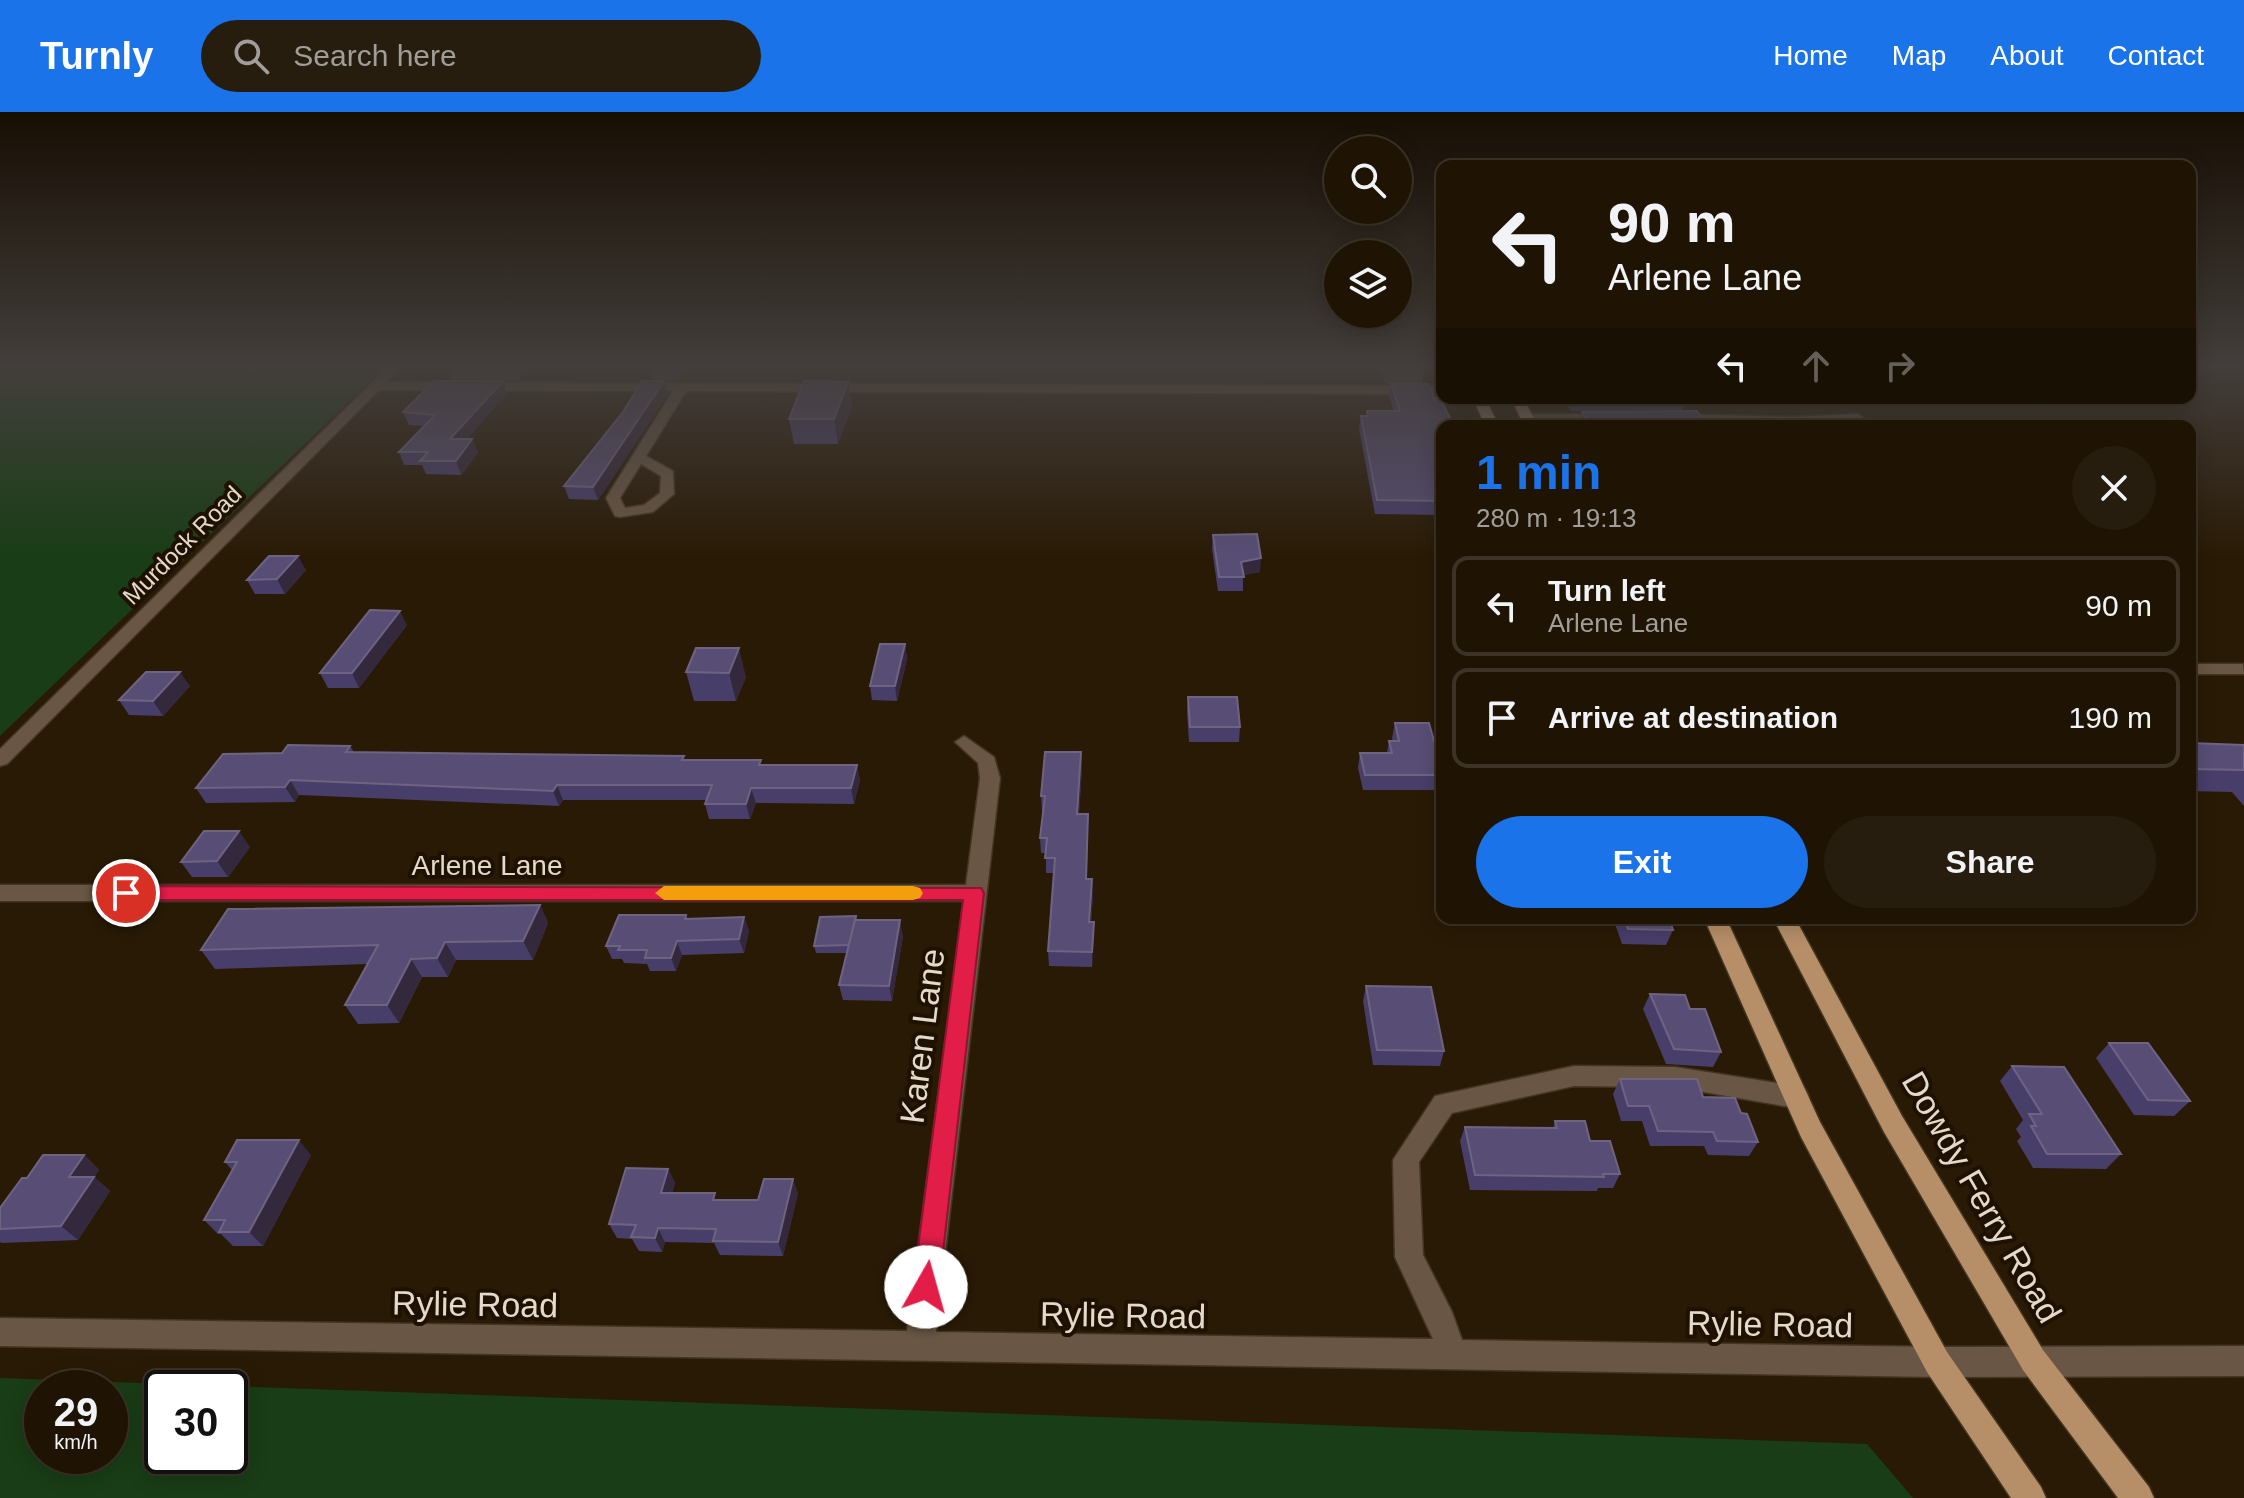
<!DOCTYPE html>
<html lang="en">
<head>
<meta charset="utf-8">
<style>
	body { margin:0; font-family:Arial,sans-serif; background:#271d0e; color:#f1f3f6; height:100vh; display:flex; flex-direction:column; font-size:30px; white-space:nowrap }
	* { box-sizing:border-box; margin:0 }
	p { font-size:26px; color:#a19e9a }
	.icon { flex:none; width:44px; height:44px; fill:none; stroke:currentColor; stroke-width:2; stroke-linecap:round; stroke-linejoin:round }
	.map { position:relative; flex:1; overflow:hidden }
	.details { position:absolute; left:1436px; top:308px; width:760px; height:504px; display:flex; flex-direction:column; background:#1f1404; border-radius:16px; box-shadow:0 4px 20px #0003,0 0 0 2px #3c3326 }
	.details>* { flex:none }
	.guide { position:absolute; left:1436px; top:48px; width:760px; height:244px; border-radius:16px; box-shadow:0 4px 20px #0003,0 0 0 2px #3c3326; background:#1f1404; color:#f1f3f6; overflow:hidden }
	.fabs { position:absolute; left:1324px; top:24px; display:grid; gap:16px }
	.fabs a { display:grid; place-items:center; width:88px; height:88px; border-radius:50%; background:#1f1404; box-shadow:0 4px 20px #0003,0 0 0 2px #3c3326; font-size:40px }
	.speed { position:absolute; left:24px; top:1258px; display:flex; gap:16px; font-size:40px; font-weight:700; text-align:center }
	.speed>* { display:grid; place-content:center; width:104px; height:104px; border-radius:50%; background:#1f1404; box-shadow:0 4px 20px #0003,0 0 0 2px #3c3326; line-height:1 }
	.speed small { font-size:20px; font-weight:400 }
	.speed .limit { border:4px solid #111; border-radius:12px; background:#fff; color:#111 }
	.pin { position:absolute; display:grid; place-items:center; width:68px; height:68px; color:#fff; margin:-34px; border:4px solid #fff; border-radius:50%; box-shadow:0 2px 8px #0007 }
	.me { position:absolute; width:88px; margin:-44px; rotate:7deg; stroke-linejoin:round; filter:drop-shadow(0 0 6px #0008) }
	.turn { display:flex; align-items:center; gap:28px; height:168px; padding:0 40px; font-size:36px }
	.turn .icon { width:104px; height:104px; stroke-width:2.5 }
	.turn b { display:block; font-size:56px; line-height:68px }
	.lanes { display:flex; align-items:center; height:76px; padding:0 40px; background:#0003; justify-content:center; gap:40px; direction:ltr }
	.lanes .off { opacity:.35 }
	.round { display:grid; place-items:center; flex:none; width:84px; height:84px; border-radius:42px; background:#271d0e }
	.headline { display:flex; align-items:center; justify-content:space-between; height:136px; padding:0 40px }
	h1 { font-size:48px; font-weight:700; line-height:60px; color:#1a73e8 }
	.button { display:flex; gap:16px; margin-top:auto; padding:16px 40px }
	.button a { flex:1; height:92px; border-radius:48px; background:#1a73e8; color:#fff; font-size:32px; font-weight:700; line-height:92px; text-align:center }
	.button a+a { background:#271d0e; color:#f1f3f6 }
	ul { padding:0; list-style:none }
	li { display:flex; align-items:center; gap:24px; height:100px; margin:0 16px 12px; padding:0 24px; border:4px solid #3c3326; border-radius:16px }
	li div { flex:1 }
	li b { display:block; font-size:30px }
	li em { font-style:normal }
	header { display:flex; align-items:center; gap:48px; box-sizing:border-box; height:112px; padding:0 40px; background:#1a73e8; color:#fff }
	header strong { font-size:38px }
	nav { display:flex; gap:44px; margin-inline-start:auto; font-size:28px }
	.search { width:560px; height:72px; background:#271d0e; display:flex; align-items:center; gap:20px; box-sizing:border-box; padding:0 28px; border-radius:44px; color:#a19e9a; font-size:30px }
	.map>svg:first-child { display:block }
	.green { fill:#193d16; fill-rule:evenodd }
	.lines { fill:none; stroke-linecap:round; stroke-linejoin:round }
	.minor-casing { stroke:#433521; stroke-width:3 }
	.major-casing { stroke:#433521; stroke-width:3 }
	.minor { fill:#695644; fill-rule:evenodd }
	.major { fill:#b68f69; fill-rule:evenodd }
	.wall { fill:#483e6a }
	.shaded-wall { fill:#34283d }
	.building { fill:#584e75; stroke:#6e6482; stroke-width:2 }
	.route { fill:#e11d48; stroke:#92132f; stroke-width:2 }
	.slow { fill:#f59e0b }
	.labels { text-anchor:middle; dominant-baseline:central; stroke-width:8; stroke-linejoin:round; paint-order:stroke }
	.far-street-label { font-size:24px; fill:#e3d9cc; stroke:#1f1100 }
	.street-label { font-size:28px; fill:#e3d9cc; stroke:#1f1100 }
	.near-street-label { font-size:34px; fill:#e3d9cc; stroke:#1f1100 }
</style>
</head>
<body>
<header>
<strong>Turnly</strong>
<div class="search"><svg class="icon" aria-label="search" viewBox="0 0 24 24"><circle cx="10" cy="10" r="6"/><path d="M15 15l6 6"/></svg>Search here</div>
<nav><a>Home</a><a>Map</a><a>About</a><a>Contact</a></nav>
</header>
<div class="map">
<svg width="2244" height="1386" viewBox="0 0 2244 1386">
	<rect width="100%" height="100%" fill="#291a05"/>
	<g class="green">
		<path d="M0 252H388L0 624Z"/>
		<path d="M0 1266 1867 1332 1913 1386H0ZM42 1276H110V1344H42ZM162 1276H230V1344H162Z"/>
	</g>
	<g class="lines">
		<defs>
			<g id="minor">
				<path d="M391 252H404L387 270 1442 274V282L686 279 646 344 673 359 674 382 653 400 620 405 615 404 606 386 673 279 379 278 7 652 0 654V637ZM641 352 661 364 660 381 644 393 625 396 620 386Z"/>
				<path d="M1607 302 1612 303V309L1527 310 1520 306 1527 302Z"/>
				<path d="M1675 302 1792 305 1857 302 1864 306 1857 310 1792 313 1670 309V303Z"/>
				<path d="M2190 552H2243L2244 562H2190Z"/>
				<path d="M964 624 994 645 1000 666 936 1220 1433 1227 1395 1145 1393 1048 1435 984 1574 954 1675 955 1796 974 1805 977 1809 985 1805 993 1796 996 1675 975 1574 974 1452 1001 1419 1050 1423 1143 1452 1200 1462 1228 1937 1235 2244 1234V1264L1937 1265 0 1234V1206L907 1219 964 789H0V773H966L980 666 978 651 955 630Z"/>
			</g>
			<g id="major">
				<path d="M1473 286H1485L1499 314H1485Z"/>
				<path d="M1511 286H1523L1538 314H1524Z"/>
				<path d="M1704 806H1726L1820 1010 1947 1240 2041 1375 2046 1386H2011L1927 1260 1801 1025Z"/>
				<path d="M1773 806H1795L1902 1004 2043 1238 2149 1375 2154 1386H2118L2023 1258 1884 1020Z"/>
			</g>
		</defs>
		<use href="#minor" class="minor-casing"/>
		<use href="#major" class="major-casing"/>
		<use href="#minor" class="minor"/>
		<use href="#major" class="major"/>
	</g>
	<g class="wall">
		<path d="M450 252H533L519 268 452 267 448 255Z"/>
		<path d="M653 252H689L680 268H654L651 256Z"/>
		<path d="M1379 252H1422L1424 258 1422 271H1385Z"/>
		<path d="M503 269 507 281 467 327H472L478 341 461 363 426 362 422 353H404L399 340 424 314 409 313 403 300Z"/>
		<path d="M664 269 668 282 598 388 569 387 564 374 623 300Z"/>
		<path d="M848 270 852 294 838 332H794L789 307Z"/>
		<path d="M1391 272 1442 314V403L1375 402 1359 317 1361 304H1366L1367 299H1394L1389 285Z"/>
		<path d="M1562 286H1693L1692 291H1685L1682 298 1571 299Z"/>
		<path d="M1582 300 1707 314H1580Z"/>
		<path d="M1213 423 1260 460 1243 463V479H1218L1212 437Z"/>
		<path d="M306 458 285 482H255L247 468Z"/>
		<path d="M407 513 359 576H328L320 561Z"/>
		<path d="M905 532 907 547 897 589 872 588 870 574Z"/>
		<path d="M696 536 746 565 736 589H694L686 560Z"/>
		<path d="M190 574 163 604 129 603 119 588Z"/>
		<path d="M1188 585 1240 615 1239 630H1189L1187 600Z"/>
		<path d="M1395 611 1434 629 1442 630V678H1363L1358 656 1360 641H1387L1389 629H1393L1392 626Z"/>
		<path d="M2190 631 2244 633V694L2232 680 2190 679Z"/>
		<path d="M350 634 354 640 685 648 762 653 860 668 854 692 756 691 750 707H709L705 692 706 688H563L559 694 299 683 295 690 206 691 196 676 282 641Z"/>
		<path d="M1081 640 1082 655 1079 702H1088L1087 767 1093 782 1091 810H1094L1092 855 1049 854 1048 839 1054 761H1046V741H1041L1040 726 1043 699H1042L1041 684Z"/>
		<path d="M250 735 228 765H192L181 750Z"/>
		<path d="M540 793 548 811 533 848H456L448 865H422L399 911 358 912 345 893 367 852 215 857 201 838Z"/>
		<path d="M686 803 688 807 744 805 749 819 744 841 682 843 676 859H650L647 852 624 851 622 847H612L606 834Z"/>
		<path d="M856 804 857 808 903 824 892 889 843 888 839 873 847 841H816L814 834Z"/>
		<path d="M1613 806H1669L1673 818 1666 833 1622 832Z"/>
		<path d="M1366 874 1444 939 1440 954 1373 953 1363 889Z"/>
		<path d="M1650 882 1690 897 1721 940 1713 955 1666 952 1643 897Z"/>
		<path d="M2109 931 2190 989 2174 1004 2134 1003 2096 946Z"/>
		<path d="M2012 954 2121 1042 2106 1057 2033 1056 2017 1029 2021 1025 2016 1017 2023 1008 2000 969Z"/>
		<path d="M1620 967 1703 985 1741 1001 1758 1030 1749 1044 1708 1043 1704 1034H1650L1642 1009H1621L1613 982Z"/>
		<path d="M1555 1009 1590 1029 1620 1062 1613 1076H1598L1597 1079 1470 1078 1460 1029 1465 1015 1553 1016Z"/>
		<path d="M84 1043 99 1058 94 1065 110 1079 78 1128 2 1131 0 1130V1096L27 1066Z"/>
		<path d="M311 1043 263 1134H233L221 1122H218L204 1108 232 1058 225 1050Z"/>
		<path d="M668 1057 675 1071 672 1081 718 1088H758L798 1081 783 1144 720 1143 714 1131 665 1130 662 1140 639 1139 632 1127 617 1126 609 1112Z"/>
	</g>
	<g class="shaded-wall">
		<path d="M518 252H533L519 268 515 255Z"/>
		<path d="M679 252H689L680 268 677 256Z"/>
		<path d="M503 269 507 281 456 340 450 327Z"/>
		<path d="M664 269 668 282 598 388 593 375Z"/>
		<path d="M848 270 852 294 838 332 834 307Z"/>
		<path d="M472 327 478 341 461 363 456 349Z"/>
		<path d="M298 444 306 458 285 482 277 467Z"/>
		<path d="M1261 446 1260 460 1240 464 1241 450Z"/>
		<path d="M400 499 407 513 359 576 352 561Z"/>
		<path d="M905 532 907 547 897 589 895 574Z"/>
		<path d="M739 536 746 565 736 589 729 561Z"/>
		<path d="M180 560 190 574 163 604 153 589Z"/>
		<path d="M1081 640 1082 655 1078 717 1077 702Z"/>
		<path d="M857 653 860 668 854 692 851 676Z"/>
		<path d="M290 668 299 683 295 690 285 675Z"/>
		<path d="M557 673 563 688 559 694 553 679Z"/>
		<path d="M751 676 756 691 750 707 746 692Z"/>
		<path d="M239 719 250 735 228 765 217 749Z"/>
		<path d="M1092 767 1093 782 1090 825 1089 810Z"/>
		<path d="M540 793 548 811 533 848 523 829Z"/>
		<path d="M744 805 749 819 744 841 739 827Z"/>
		<path d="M900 808 903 824 892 889 889 874Z"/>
		<path d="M1094 810V826L1092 855V840Z"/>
		<path d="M677 829 682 843 676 859 671 846Z"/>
		<path d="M445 830 456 848 448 865 437 846Z"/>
		<path d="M411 847 422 865 399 911 387 893Z"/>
		<path d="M299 1028 311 1043 263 1134 249 1120Z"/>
		<path d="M84 1043 99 1058 94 1065 110 1079 78 1128 61 1114 69 1065Z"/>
		<path d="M668 1057 675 1071 668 1095 661 1081Z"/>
		<path d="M793 1067 798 1081 783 1144 778 1130Z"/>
		<path d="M658 1116 665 1130 662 1140 655 1126Z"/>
	</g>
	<g class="building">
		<path d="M450 252H518L515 255H448Z"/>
		<path d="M653 252H679L677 256H651Z"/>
		<path d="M1385 252H1422L1424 258H1387Z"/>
		<path d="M434 269H503L450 327H472L456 349H420L428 340H399L435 303 403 300Z"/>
		<path d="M642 269H664L593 375 564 374 623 300Z"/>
		<path d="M804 269 848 270 834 307H789Z"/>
		<path d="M1391 272H1429L1434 286H1440L1454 314H1442V389L1377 388 1361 304H1368L1367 299H1400Z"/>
		<path d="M1697 299 1707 314H1590L1582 300Z"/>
		<path d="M1257 422 1261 446 1241 450 1244 465H1219L1213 423Z"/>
		<path d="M269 444H298L277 467 247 468Z"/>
		<path d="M370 498 400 499 352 561H320Z"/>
		<path d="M880 532H905L895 574H870Z"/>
		<path d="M696 536H739L729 561 686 560Z"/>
		<path d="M146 560H180L153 589 119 588Z"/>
		<path d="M1188 585H1237L1240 615H1190Z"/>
		<path d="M1395 611H1429L1434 629 1442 630V663H1365L1360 641H1392L1389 629H1399Z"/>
		<path d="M2190 631 2244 633V658L2190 657Z"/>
		<path d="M288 633 350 634 346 640 684 644 682 648H761L759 653H857L851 676H751L746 692H705L712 673H557L553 679 290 668 285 675 196 676 223 642 282 641Z"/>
		<path d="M1045 640H1081L1077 702H1088L1086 767H1092L1089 810H1094L1092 840 1048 839 1055 746H1045L1047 726H1040L1045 684H1041Z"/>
		<path d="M204 719H239L217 749 181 750Z"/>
		<path d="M540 793 523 829 445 830 437 846 411 847 387 893H345L378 833 201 838 228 797Z"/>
		<path d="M619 803H686L685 807 744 805 739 827 677 829 671 846H645L647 838H618L620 834H606Z"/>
		<path d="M856 804 849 833 814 834 820 805Z"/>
		<path d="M1625 806H1669L1673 818 1628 817Z"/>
		<path d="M855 808H900L889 874 839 873Z"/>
		<path d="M1366 874 1431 875 1444 939 1377 938Z"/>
		<path d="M1650 882 1685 883 1690 897H1705L1721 940 1674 937Z"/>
		<path d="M2109 931H2148L2190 989 2148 988Z"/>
		<path d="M2012 954 2064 955 2121 1042H2047L2031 1014H2036L2029 1002H2042Z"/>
		<path d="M1620 967H1697L1703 985 1735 986 1741 1001 1747 1002 1758 1030 1717 1029 1713 1020 1658 1019 1649 994H1628Z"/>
		<path d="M1555 1009H1585L1590 1029H1610L1620 1062H1603L1604 1065 1475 1063 1465 1015 1557 1016Z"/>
		<path d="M237 1028H299L249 1120H219L225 1108H204L237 1050H225Z"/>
		<path d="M43 1043H84L69 1065H94L61 1114 0 1117V1096L22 1066H27Z"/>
		<path d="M626 1056 668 1057 661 1081H715L713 1088H758L764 1067H793L778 1130 713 1129 716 1117 658 1116 655 1126 631 1125 636 1113 609 1112Z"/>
	</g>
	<linearGradient id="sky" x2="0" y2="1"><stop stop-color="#170e03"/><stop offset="0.57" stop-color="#433e3b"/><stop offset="1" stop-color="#433e3b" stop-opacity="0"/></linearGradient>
	<rect width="2244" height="446" fill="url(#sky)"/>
	<path class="route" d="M126 774 981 776 984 781 939 1175 935 1184 926 1187 917 1184 913 1175 963 788H126L116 781Z"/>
	<path class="slow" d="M664 774H913L920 776 923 781 920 786 913 788H664L655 781Z"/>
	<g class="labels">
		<g class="far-street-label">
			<text transform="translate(182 433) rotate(-45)">Murdock Road</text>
		</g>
		<g class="street-label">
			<text x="487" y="753">Arlene Lane</text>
		</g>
		<g class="near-street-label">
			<text transform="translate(922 924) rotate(-83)">Karen Lane</text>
			<text transform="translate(1982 1085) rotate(60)">Dowdy Ferry Road</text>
			<text transform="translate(475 1192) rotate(1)">Rylie Road</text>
			<text transform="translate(1123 1203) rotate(1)">Rylie Road</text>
			<text transform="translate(1770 1212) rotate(1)">Rylie Road</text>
		</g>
	</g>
</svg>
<div class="fabs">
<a><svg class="icon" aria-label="search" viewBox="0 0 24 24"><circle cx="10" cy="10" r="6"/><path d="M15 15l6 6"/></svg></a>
<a><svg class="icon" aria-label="layers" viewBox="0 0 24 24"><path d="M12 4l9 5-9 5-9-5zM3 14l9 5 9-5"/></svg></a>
</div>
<div class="speed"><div>29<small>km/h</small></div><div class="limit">30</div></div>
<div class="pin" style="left:126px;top:781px;background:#d93025"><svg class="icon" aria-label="arrive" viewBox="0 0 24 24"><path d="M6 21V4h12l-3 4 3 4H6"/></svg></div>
<svg class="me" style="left:926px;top:1175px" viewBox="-20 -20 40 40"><circle r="19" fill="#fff"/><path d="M0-13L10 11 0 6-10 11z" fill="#e11d48"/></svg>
<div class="guide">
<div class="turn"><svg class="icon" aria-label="left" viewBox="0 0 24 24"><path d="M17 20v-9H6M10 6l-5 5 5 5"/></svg><div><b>90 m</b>Arlene Lane</div></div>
<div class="lanes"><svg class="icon" aria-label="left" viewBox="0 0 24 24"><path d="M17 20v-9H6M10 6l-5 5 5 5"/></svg><svg class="icon off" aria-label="ahead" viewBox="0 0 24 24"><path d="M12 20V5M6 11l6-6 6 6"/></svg><svg class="icon off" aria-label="right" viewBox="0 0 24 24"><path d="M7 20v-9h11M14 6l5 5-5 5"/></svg></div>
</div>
<section class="details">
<div class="headline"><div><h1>1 min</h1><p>280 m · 19:13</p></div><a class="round"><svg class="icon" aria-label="close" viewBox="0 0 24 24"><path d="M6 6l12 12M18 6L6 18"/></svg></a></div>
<ul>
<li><svg class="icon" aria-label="left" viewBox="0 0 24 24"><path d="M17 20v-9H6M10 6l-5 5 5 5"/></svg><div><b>Turn left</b><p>Arlene Lane</p></div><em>90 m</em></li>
<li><svg class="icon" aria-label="arrive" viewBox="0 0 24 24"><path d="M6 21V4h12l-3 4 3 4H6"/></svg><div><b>Arrive at destination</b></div><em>190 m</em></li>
</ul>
<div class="button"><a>Exit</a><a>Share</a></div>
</section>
</div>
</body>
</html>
